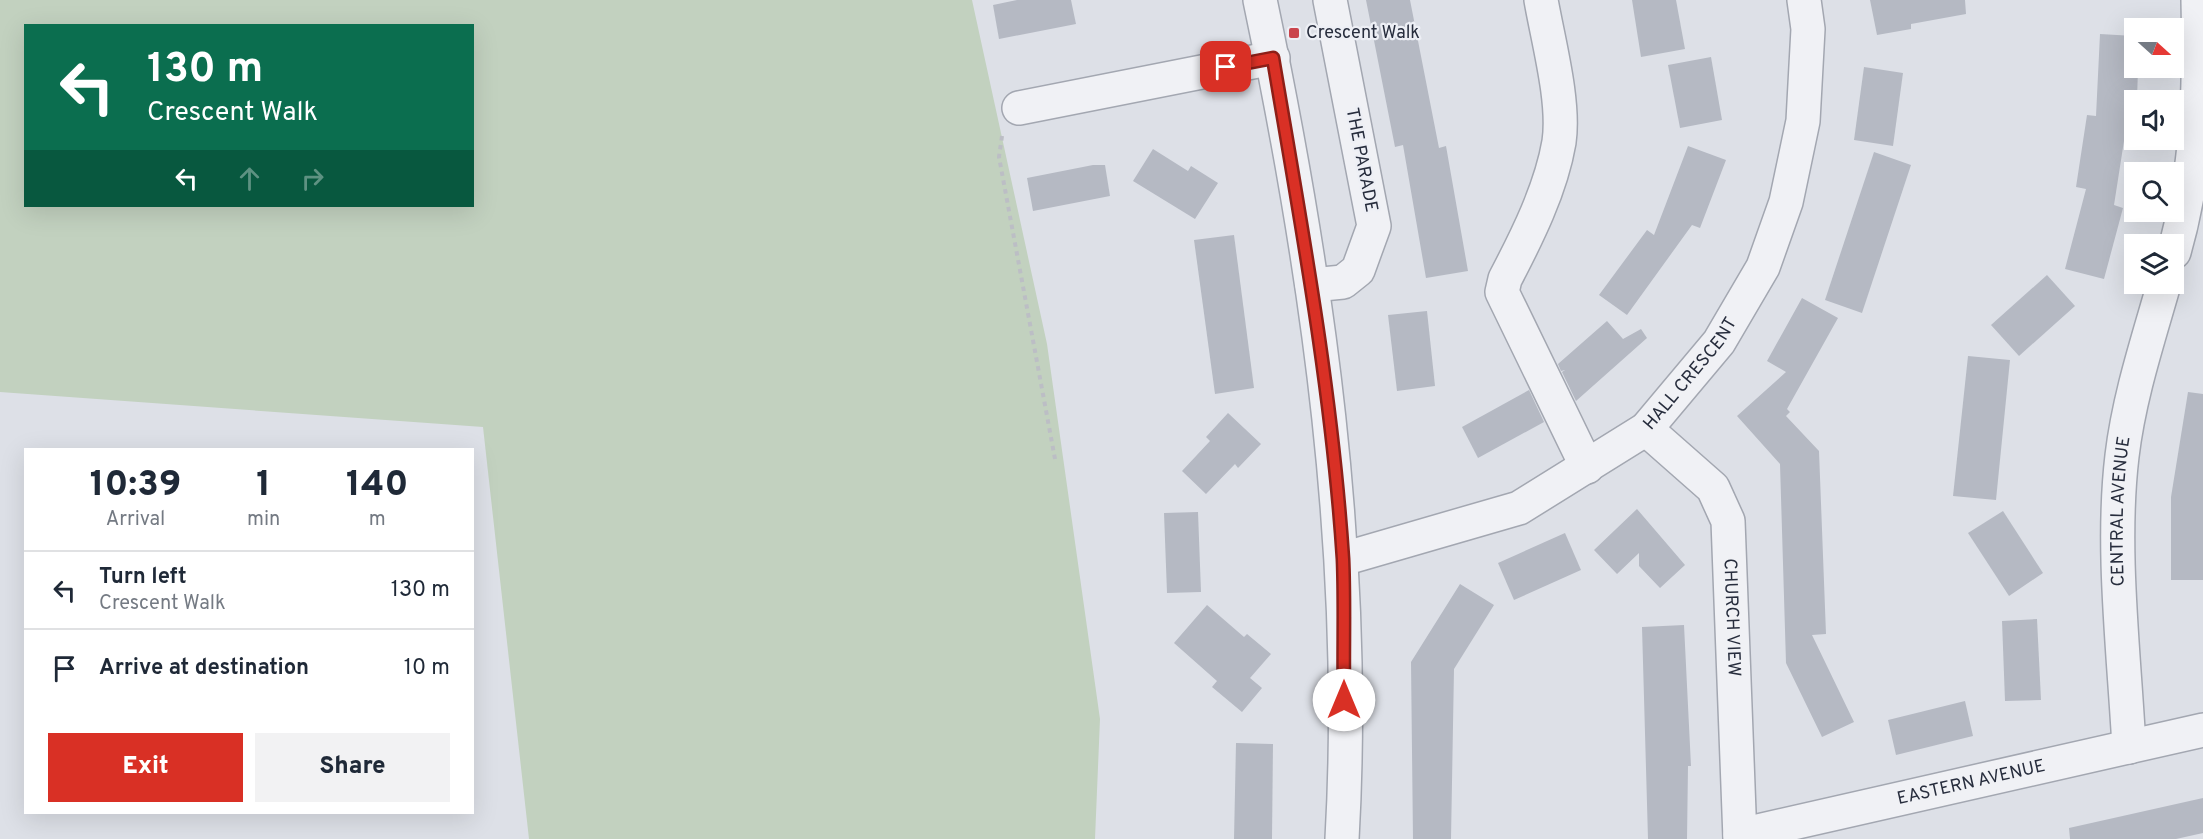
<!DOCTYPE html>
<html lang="en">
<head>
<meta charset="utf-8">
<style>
	body { margin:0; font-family:Overpass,sans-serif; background:#f2f2f3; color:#1f2937; height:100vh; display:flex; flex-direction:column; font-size:22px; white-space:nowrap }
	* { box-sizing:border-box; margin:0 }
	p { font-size:20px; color:#747a83 }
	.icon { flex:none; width:33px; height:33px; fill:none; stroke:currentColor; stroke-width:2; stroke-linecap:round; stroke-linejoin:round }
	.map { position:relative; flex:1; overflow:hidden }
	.panel { position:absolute; left:24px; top:448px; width:450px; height:366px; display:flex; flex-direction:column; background:#fff; border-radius:0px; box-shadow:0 6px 24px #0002 }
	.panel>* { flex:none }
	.hud { position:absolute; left:24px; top:24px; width:450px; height:183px; border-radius:0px; box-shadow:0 6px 24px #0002; background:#0b6e4f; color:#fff; overflow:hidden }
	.needle { width:39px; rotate:111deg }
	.fabs { position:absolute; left:2124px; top:18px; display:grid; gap:12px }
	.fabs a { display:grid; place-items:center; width:60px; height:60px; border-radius:0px; background:#fff; box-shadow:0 6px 24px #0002; font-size:30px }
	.pin { position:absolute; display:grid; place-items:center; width:51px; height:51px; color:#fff; margin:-26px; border-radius:12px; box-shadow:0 3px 9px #0006 }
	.me { position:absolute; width:66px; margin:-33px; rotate:0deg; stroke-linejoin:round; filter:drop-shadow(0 0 4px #0008) }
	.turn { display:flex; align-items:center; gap:21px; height:126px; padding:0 24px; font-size:27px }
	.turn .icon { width:78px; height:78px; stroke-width:2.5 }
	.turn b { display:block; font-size:42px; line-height:51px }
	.lanes { display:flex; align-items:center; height:57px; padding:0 24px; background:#0003; justify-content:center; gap:30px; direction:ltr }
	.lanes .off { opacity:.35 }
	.eta { display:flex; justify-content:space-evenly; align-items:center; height:102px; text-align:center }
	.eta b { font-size:36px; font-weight:800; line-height:42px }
	.cta { display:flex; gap:12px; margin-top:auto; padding:12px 24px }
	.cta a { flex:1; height:69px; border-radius:0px; background:#d93025; color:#fff; font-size:24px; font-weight:800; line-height:69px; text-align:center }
	.cta a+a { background:#f2f2f3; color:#1f2937 }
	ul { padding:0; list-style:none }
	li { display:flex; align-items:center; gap:18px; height:78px; padding:0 24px; border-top:2px solid #e0e1e3 }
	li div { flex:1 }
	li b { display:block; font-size:22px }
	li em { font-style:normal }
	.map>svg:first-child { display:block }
	.green { fill:#c2d1bf; fill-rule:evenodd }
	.building { fill:#b5b9c3 }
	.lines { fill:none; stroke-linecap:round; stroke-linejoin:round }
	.minor-casing { stroke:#a3a7b1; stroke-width:36 }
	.path { stroke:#bcbec5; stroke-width:4; stroke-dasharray:4.5 4.5; stroke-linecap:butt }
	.minor { stroke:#f0f1f5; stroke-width:33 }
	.route-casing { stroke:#8d1f18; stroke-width:15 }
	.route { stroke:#d93025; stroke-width:10 }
	.poi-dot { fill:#ca444c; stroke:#edeff5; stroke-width:2 }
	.labels { text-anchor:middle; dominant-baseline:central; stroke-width:4.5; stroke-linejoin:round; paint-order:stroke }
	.poi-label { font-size:18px; fill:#272d3d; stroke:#edeff5; text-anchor:start }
	.street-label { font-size:18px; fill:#272d3d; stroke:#edeff5 }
</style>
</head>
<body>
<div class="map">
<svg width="2203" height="839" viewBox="0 0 2203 839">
	<rect width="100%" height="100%" fill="#dde0e7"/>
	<path class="green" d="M0 0H972L1047 344 1100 719 1095 839H529L483 427 0 392ZM26 26H472V206H26Z"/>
	<g class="building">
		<path d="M1017 0H1071L1076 24 999 39 993 5Z"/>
		<path d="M1366 0H1410L1439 148 1446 146 1468 271 1426 278 1403 145 1395 147Z"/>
		<path d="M1632 0H1676L1685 49 1641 57Z"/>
		<path d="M1870 0H1965L1966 14 1911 24V29L1877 35Z"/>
		<path d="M2100 34 2134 36V68H2138L2137 100H2134V109H2129L2114 205 2123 208 2104 279 2065 269 2086 189 2076 187 2087 115 2096 116Z"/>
		<path d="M1711 57 1722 120 1680 128 1668 65Z"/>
		<path d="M1864 67 1903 73 1893 146 1854 140Z"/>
		<path d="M1688 146 1726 160 1700 228 1692 225 1627 315 1599 295 1647 230 1654 235Z"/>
		<path d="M1153 149 1188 171 1191 166 1218 183 1195 219 1133 181Z"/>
		<path d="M1874 152 1911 165 1862 313 1825 300Z"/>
		<path d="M1093 165H1105L1110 196 1033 211 1027 178Z"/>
		<path d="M1234 235 1254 388 1215 394 1194 240Z"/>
		<path d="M2047 275 2075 306 2019 356 1991 325Z"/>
		<path d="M1802 298 1838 318 1787 409 1790 412 1786 416 1819 451 1826 634 1812 635 1854 722 1822 737 1786 663 1780 464 1737 416 1786 372 1767 361Z"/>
		<path d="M1427 311 1435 386 1397 391 1388 315Z"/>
		<path d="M1607 321 1623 339 1641 329 1647 338 1576 401 1562 372 1565 370 1561 371 1558 364Z"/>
		<path d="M1968 356 2010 360 1996 500 1953 496Z"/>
		<path d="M1529 390 1544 422 1478 458 1462 427Z"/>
		<path d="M2188 392 2203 394V580H2171V497Z"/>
		<path d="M1228 413 1261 444 1238 468 1235 464 1206 494 1182 471 1210 441 1206 437Z"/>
		<path d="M1637 509 1685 565 1660 588 1639 566V553L1617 574 1594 550Z"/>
		<path d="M2003 511 2043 573 2009 596 1968 533Z"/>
		<path d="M1198 512 1201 592 1167 593 1164 513Z"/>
		<path d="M1565 533 1581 570 1514 600 1498 563Z"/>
		<path d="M1460 584 1494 605 1454 669 1451 839H1413L1411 662Z"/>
		<path d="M1207 605 1244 637 1247 634 1271 654 1250 678 1262 688 1242 712 1212 687 1217 681 1174 643Z"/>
		<path d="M2037 619 2041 700 2005 701 2002 621Z"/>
		<path d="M1684 625 1691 766H1688L1687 839H1648L1642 627Z"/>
		<path d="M1965 701 1973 736 1896 755 1888 720Z"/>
		<path d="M1236 743 1273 744 1272 839H1234Z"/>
		<path d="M2203 798V833L2176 839H2070L2069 828Z"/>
	</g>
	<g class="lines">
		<defs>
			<g id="minor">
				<path d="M1260 0C1318 276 1358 557 1342 839"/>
				<path d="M1541 0C1548 40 1565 102 1559 142 1551 189 1527 237 1505 279L1502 292 1587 467"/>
				<path d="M1019 108 1273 58"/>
				<path d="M2174 252C2198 169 2200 85 2198 0"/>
				<path d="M1312 285 1343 282 1358 270 1374 226 1330 0"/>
				<path id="s1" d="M1646 429 1713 488 1728 521 1740 839"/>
				<path id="s2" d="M1343 559 1519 508 1646 429 1719 342 1763 267 1786 202 1803 121 1808 29 1804 0"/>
				<path id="s3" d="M2129 747C2124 653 2111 548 2122 456 2129 397 2148 340 2164 284"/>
				<path id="s4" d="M1740 835 2203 730"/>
			</g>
		</defs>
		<use href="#minor" class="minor-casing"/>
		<path class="path" d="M1002 136 999 157 1055 459"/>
		<use href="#minor" class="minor"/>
	</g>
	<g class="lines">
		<defs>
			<path id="route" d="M1226 67 1273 58C1301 224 1332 390 1343 559 1345 605 1343 653 1344 700"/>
		</defs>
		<use href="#route" class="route-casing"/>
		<use href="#route" class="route"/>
	</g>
	<rect class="poi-dot" x="1288" y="27" width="12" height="12" rx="3"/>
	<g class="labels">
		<g class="poi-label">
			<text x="1306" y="33">Crescent Walk</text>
		</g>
		<g class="street-label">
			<text transform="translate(1361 160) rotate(79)">THE PARADE</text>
			<text stroke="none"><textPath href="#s2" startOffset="404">HALL CRESCENT</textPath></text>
			<text stroke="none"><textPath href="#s3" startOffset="236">CENTRAL AVENUE</textPath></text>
			<text stroke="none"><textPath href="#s1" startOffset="222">CHURCH VIEW</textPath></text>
			<text stroke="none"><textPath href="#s4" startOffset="237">EASTERN AVENUE</textPath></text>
		</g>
	</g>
</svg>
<div class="fabs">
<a><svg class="needle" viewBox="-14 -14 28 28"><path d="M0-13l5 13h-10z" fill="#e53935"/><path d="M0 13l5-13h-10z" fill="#747a83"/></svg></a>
<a><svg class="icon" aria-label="sound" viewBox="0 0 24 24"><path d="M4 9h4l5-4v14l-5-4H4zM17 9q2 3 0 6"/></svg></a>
<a><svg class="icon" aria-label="search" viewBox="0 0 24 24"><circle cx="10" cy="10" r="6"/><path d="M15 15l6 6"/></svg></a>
<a><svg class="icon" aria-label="layers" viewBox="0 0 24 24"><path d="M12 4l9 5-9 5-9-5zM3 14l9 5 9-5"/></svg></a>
</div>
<div class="pin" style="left:1226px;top:67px;background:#d93025"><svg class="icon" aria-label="arrive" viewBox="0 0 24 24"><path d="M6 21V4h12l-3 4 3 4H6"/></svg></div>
<svg class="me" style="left:1344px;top:700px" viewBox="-20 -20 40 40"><circle r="19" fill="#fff"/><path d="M0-13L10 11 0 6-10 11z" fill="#d93025"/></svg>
<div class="hud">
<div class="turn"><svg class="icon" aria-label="left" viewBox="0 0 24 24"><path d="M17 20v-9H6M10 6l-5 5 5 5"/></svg><div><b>130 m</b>Crescent Walk</div></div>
<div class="lanes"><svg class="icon" aria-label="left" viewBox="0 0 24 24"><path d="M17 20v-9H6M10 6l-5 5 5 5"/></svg><svg class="icon off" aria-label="ahead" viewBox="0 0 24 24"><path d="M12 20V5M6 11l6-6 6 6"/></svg><svg class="icon off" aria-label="right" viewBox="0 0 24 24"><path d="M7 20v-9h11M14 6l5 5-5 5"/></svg></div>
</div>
<section class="panel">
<div class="eta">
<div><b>10:39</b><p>Arrival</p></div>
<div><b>1</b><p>min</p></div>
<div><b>140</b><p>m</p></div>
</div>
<ul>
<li><svg class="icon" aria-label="left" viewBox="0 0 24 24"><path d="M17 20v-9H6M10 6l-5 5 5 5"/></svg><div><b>Turn left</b><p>Crescent Walk</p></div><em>130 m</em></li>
<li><svg class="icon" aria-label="arrive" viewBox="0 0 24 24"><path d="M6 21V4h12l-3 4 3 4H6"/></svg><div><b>Arrive at destination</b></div><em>10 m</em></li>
</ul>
<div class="cta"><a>Exit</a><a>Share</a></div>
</section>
</div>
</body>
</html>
